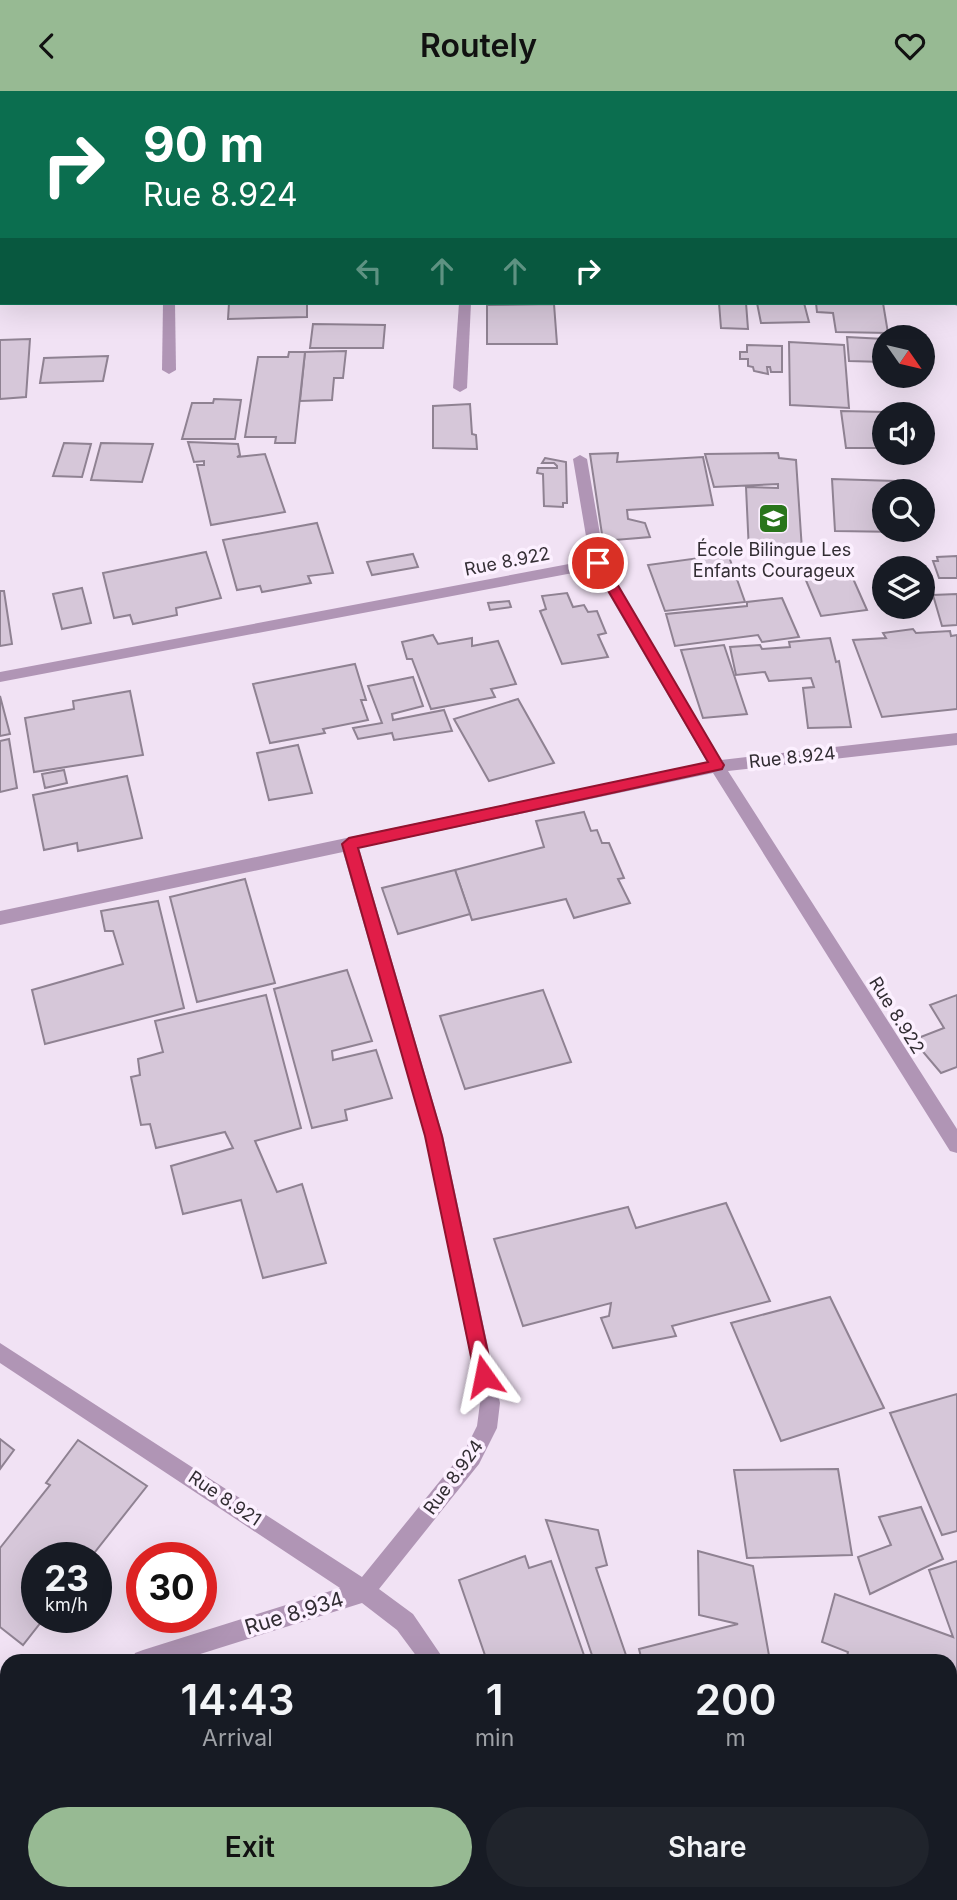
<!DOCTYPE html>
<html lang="en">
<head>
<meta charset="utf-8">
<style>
	body { margin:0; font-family:Inter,sans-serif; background:#20242c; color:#f1f3f6; height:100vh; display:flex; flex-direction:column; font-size:26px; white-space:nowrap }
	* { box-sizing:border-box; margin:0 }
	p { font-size:23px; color:#9ea1a6 }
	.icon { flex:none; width:38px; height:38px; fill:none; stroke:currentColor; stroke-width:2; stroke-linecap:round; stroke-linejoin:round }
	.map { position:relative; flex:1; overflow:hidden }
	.side { position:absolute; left:0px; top:1563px; width:957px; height:247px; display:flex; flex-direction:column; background:#171b24; border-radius:21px 21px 0 0; box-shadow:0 7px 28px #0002 }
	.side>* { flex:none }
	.top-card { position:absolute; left:0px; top:0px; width:957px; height:214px; box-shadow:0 7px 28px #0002; background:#0b6e4f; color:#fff; overflow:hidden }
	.needle { width:46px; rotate:124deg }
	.tools { position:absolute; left:872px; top:234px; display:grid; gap:14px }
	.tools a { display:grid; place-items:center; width:63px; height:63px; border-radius:50%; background:#171b24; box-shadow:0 7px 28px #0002; font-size:35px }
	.speed { position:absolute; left:21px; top:1451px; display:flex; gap:14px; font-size:35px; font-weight:700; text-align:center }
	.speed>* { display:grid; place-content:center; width:91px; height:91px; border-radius:50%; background:#171b24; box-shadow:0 7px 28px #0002; line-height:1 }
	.speed small { font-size:18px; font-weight:400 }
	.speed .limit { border:10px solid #d22; background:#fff; color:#111 }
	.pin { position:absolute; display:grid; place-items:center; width:60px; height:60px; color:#fff; margin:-30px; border:4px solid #fff; border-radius:50%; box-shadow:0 2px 7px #0007 }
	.me { position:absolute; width:77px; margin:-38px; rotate:348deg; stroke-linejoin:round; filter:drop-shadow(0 0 5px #0008) }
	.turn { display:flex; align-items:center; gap:24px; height:147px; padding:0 28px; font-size:32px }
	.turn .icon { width:91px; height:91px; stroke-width:2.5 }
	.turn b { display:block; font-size:49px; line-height:60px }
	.lanes { display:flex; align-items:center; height:66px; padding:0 28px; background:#0003; justify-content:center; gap:35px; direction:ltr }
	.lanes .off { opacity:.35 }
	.eta { display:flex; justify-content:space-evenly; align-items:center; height:119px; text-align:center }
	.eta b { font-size:42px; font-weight:600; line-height:49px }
	.cta { display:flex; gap:14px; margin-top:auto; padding:14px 28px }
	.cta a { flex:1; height:80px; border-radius:42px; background:#97ba93; color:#111; font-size:28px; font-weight:600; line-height:80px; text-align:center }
	.cta a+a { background:#20242c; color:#f1f3f6 }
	header { display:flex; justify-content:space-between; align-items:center; height:91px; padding:0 28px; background:#97ba93; color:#111; font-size:32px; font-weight:600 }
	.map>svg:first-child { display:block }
	.building { fill:#d6c7d9; stroke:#8f8292; stroke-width:2 }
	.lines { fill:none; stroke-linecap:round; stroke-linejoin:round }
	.minor { fill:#b095b5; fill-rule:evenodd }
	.route { fill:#e11d48; stroke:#92132f; stroke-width:2 }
	.labels { text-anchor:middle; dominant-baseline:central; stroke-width:7; stroke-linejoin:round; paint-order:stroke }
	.poi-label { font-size:18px; fill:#322d33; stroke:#fcf0ff }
	.street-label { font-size:18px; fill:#322d33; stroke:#fcf0ff }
	.near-street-label { font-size:21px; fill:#322d33; stroke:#fcf0ff }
</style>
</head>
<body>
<header><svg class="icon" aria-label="back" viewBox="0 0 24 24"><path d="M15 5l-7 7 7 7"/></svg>Routely<svg class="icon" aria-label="heart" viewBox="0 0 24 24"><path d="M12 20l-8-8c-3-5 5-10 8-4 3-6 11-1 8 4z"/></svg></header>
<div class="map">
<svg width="957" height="1809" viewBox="0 0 957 1809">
	<rect width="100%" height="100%" fill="#f1e2f4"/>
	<g class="building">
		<rect x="609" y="0" width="76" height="2"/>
		<path d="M229 212H307V226L228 228Z"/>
		<path d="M719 212H746L748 238 721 237Z"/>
		<path d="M757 212H804L809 231 761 232Z"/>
		<path d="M816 212H883L888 242 836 241 833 222 817 221Z"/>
		<path d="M554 213 557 253H487V214Z"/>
		<path d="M313 233 385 234 383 257H310Z"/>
		<path d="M847 246 884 248V271L849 270Z"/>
		<path d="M30 248 26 306 0 308V249Z"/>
		<path d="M789 251 844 254 849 317 790 314Z"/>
		<path d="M747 254 782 255V281H771L770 276H767L768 283 754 280 753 276 748 275V268H740V261H747Z"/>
		<path d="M346 260 343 287H334L332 309 300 310 305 261Z"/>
		<path d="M289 261H305L295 352H275L276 346H245L258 266H288Z"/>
		<path d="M108 265 103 290 40 292 44 267Z"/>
		<path d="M214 308 241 309 235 348H182L192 312H213Z"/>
		<path d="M470 313 472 343 476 344 477 358 433 357V315Z"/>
		<path d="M841 320 886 321 887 324H884V357H846Z"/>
		<path d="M188 351 238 353 240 364 237 366 265 363 285 421 211 434 197 374H204V370L194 371Z"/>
		<path d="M64 352 91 353 82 386 53 385Z"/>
		<path d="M101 352 153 353 142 391 91 389Z"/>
		<path d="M618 362 617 371 703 366 713 414 627 419 628 428 645 432 650 446 603 450 590 363Z"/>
		<path d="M778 362 779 367 796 369 802 459 749 461 746 396 778 397V393L714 396 705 363Z"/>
		<path d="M545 367 566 371 567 412H563V416L544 415 543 383 537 382 538 377H557V375L554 372H542Z"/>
		<path d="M832 388 895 390 896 401H884V439H900V441L835 440Z"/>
		<path d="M317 432 333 482 308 485 311 492 262 501 260 495 237 499 223 449Z"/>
		<path d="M206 461 221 507 176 517 177 524 133 533 130 524 114 527 103 482Z"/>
		<path d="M413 463 418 476 372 484 367 471Z"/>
		<path d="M728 463 745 511 665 520 648 474Z"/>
		<path d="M957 465V487H939L933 470H938L937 466Z"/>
		<path d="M847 474 867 519 821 525 802 480Z"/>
		<path d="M82 497 91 532 62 538 53 503Z"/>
		<path d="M0 500H4L12 553 0 555Z"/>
		<path d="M567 502 573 516 584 514 588 521 597 520 606 542 598 544 608 566 562 573 540 520 546 518 542 505Z"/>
		<path d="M957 503V534L942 535 933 504Z"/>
		<path d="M782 507 799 546 762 551 758 544 675 555 666 523 747 515V511Z"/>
		<path d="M509 510 511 516 490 519 488 512Z"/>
		<path d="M913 538 916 542 950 540 951 545 957 544V618L882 626 853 549 886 547 883 542Z"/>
		<path d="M433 544 438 553 472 547V555L498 550 516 593 491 598 495 606 431 618 412 568H407L402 551Z"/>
		<path d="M830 547 836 571 839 570 851 636 808 637 803 597 814 596 811 587 769 590 765 581 736 584 730 556 760 554 762 558 790 556 789 551Z"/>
		<path d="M724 554 747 623 703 627 681 559Z"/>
		<path d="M355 573 366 609H361L368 629 323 638 325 642 270 652 253 593Z"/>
		<path d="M413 586 423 615 392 623 393 629 444 619 452 640 394 649 392 642 358 648 353 637 382 632 368 595Z"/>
		<path d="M130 600 143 664 34 681 25 627 74 618 73 610Z"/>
		<path d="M0 605 10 643 0 645Z"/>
		<path d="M518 608 554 672 489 690 454 628Z"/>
		<path d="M9 648 17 697 0 701V650Z"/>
		<path d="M298 654 312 702 269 709 257 662Z"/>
		<path d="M64 679 67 692 45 697 42 683Z"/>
		<path d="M127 685 142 747 78 760 77 752 44 759 33 704Z"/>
		<path d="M584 721 591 740 597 739 602 752H609L624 787 618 788 630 812 574 827 566 808 472 829 455 779 544 756 536 730Z"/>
		<path d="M455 779 470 823 398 843 382 797Z"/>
		<path d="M245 788 275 892 197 911 170 806Z"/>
		<path d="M158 810 184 917 45 953 32 899 123 873 113 840H105L101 820Z"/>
		<path d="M347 879 372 950 332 960 333 969 376 959 392 1007 345 1019 347 1029 312 1037 274 898Z"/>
		<path d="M543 899 571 971 465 998 440 925Z"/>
		<path d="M266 904 301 1037 255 1050 277 1101 302 1093 326 1172 263 1187 241 1109 183 1123 171 1075 233 1057 225 1041 156 1057 150 1033 141 1034 131 986 140 984 138 968 163 961 155 930Z"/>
		<path d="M957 904V976L941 982 913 949 944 937 930 914Z"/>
		<path d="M726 1112 770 1210 672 1235 676 1245 613 1257 601 1227 609 1225 611 1212 523 1235 494 1148 628 1116 636 1137Z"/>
		<path d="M830 1206 884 1317 781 1350 731 1232Z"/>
		<path d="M957 1303V1440L942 1444 890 1322Z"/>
		<path d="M0 1348 14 1359 0 1378Z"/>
		<path d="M78 1349 147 1395 91 1466H37V1526H45L23 1554 0 1536V1457L50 1394 46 1392Z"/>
		<path d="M838 1378 852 1464 747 1467 734 1379Z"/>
		<path d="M921 1416 943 1468 870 1503 858 1466 891 1454 879 1426Z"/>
		<path d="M546 1429 598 1439 607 1474 596 1477 628 1570H594Z"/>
		<path d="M698 1460 753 1475 770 1570H642L639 1558 738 1533 699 1524Z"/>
		<path d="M525 1465 529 1477 551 1470 586 1570H487L459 1489Z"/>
		<path d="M957 1470V1608L950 1637V1570H846L848 1561 822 1551 835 1503 953 1546 929 1479Z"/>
		<path d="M7 1657V1727L0 1694V1659Z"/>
		<path d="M0 1694 7 1727V1785L0 1787Z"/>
		<path d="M49 1802H141L142 1809H31Z"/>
		<path d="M239 1802H439L438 1809H241Z"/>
		<path d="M555 1802H658L661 1809H557Z"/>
		<path d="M669 1802H771L773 1809H671Z"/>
		<path d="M833 1802H877L880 1809H814Z"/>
	</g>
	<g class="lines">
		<g class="minor">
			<rect x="899" y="0" width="12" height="2"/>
			<rect x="956" y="141" width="1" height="8"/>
			<path d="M0 158 2 159V167L0 166Z"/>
			<path d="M956 201H957V215L951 212H956Z"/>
			<path d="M163 212H175L176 279 169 283 162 279Z"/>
			<path d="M459 212H471L467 297 460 301 453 297Z"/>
			<path d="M580 364 587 368 605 472 721 669 957 642V654L728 680 957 1038V1062L950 1060 713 682 359 757 443 1045 500 1312 497 1337 479 1373 379 1498 413 1523 445 1570H420L397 1539 362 1512 178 1570H132L135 1562 143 1559 340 1497 0 1272V1252L362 1486 465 1359 477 1335 480 1312 425 1045 343 761 0 834V820L707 671 594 478 0 591V581L590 469 573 368Z"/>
			<path d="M7 1602V1624L0 1626V1604Z"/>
			<path d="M950 1758 957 1761V1798L950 1795Z"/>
			<path d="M479 1802H503L504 1809H480Z"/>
		</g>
	</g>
	<path class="route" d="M598 468 603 469 722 671 724 674 722 678 358 757 442 1045 493 1285 491 1291 484 1294 478 1291 475 1285 425 1045 342 753 349 747 708 671 592 472Z"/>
	<defs>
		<symbol id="school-square" viewBox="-11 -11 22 22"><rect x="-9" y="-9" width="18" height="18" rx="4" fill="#29751b" stroke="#fcf0ff"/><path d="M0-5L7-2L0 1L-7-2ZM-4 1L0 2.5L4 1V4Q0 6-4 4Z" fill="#fff"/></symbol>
	</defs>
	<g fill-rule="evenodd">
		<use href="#school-square" x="756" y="410" width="35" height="35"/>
	</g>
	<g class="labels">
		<g class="poi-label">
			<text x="774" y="458">École Bilingue Les<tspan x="774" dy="21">Enfants Courageux</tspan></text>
		</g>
		<g class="street-label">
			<text transform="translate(507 470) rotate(-11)">Rue 8.922</text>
			<text transform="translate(792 666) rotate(-6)">Rue 8.924</text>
			<text transform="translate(897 924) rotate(58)">Rue 8.922</text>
			<text transform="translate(453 1386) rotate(-54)">Rue 8.924</text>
			<text transform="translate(225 1407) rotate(34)">Rue 8.921</text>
		</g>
		<g class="near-street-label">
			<text transform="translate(294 1522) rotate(-17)">Rue 8.934</text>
		</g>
	</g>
</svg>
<div class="tools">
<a><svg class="needle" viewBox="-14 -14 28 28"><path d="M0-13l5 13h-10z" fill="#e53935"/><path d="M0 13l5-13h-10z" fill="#9ea1a6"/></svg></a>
<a><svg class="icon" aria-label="sound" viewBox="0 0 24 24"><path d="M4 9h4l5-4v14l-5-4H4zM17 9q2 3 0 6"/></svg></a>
<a><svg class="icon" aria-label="search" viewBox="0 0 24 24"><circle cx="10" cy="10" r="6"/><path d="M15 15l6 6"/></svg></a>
<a><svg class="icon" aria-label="layers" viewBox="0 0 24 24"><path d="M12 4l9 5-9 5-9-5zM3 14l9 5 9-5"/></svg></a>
</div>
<div class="speed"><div>23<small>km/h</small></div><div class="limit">30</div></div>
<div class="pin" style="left:598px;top:472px;background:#d93025"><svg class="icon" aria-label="arrive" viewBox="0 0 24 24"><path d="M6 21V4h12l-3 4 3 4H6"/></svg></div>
<svg class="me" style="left:484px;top:1285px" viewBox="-20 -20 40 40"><path d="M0-17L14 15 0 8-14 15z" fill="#e11d48" stroke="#fff" stroke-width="4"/></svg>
<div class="top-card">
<div class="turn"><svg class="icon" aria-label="right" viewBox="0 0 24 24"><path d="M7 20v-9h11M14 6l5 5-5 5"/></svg><div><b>90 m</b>Rue 8.924</div></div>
<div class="lanes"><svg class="icon off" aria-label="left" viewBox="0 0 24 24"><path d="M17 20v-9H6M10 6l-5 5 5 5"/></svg><svg class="icon off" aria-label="ahead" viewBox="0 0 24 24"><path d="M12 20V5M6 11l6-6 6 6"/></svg><svg class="icon off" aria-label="ahead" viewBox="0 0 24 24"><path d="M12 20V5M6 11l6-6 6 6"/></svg><svg class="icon" aria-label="right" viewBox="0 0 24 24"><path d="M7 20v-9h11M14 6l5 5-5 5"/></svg></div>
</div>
<section class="side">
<div class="eta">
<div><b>14:43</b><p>Arrival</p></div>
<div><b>1</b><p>min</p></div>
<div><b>200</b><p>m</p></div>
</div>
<div class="cta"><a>Exit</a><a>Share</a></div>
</section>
</div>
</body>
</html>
